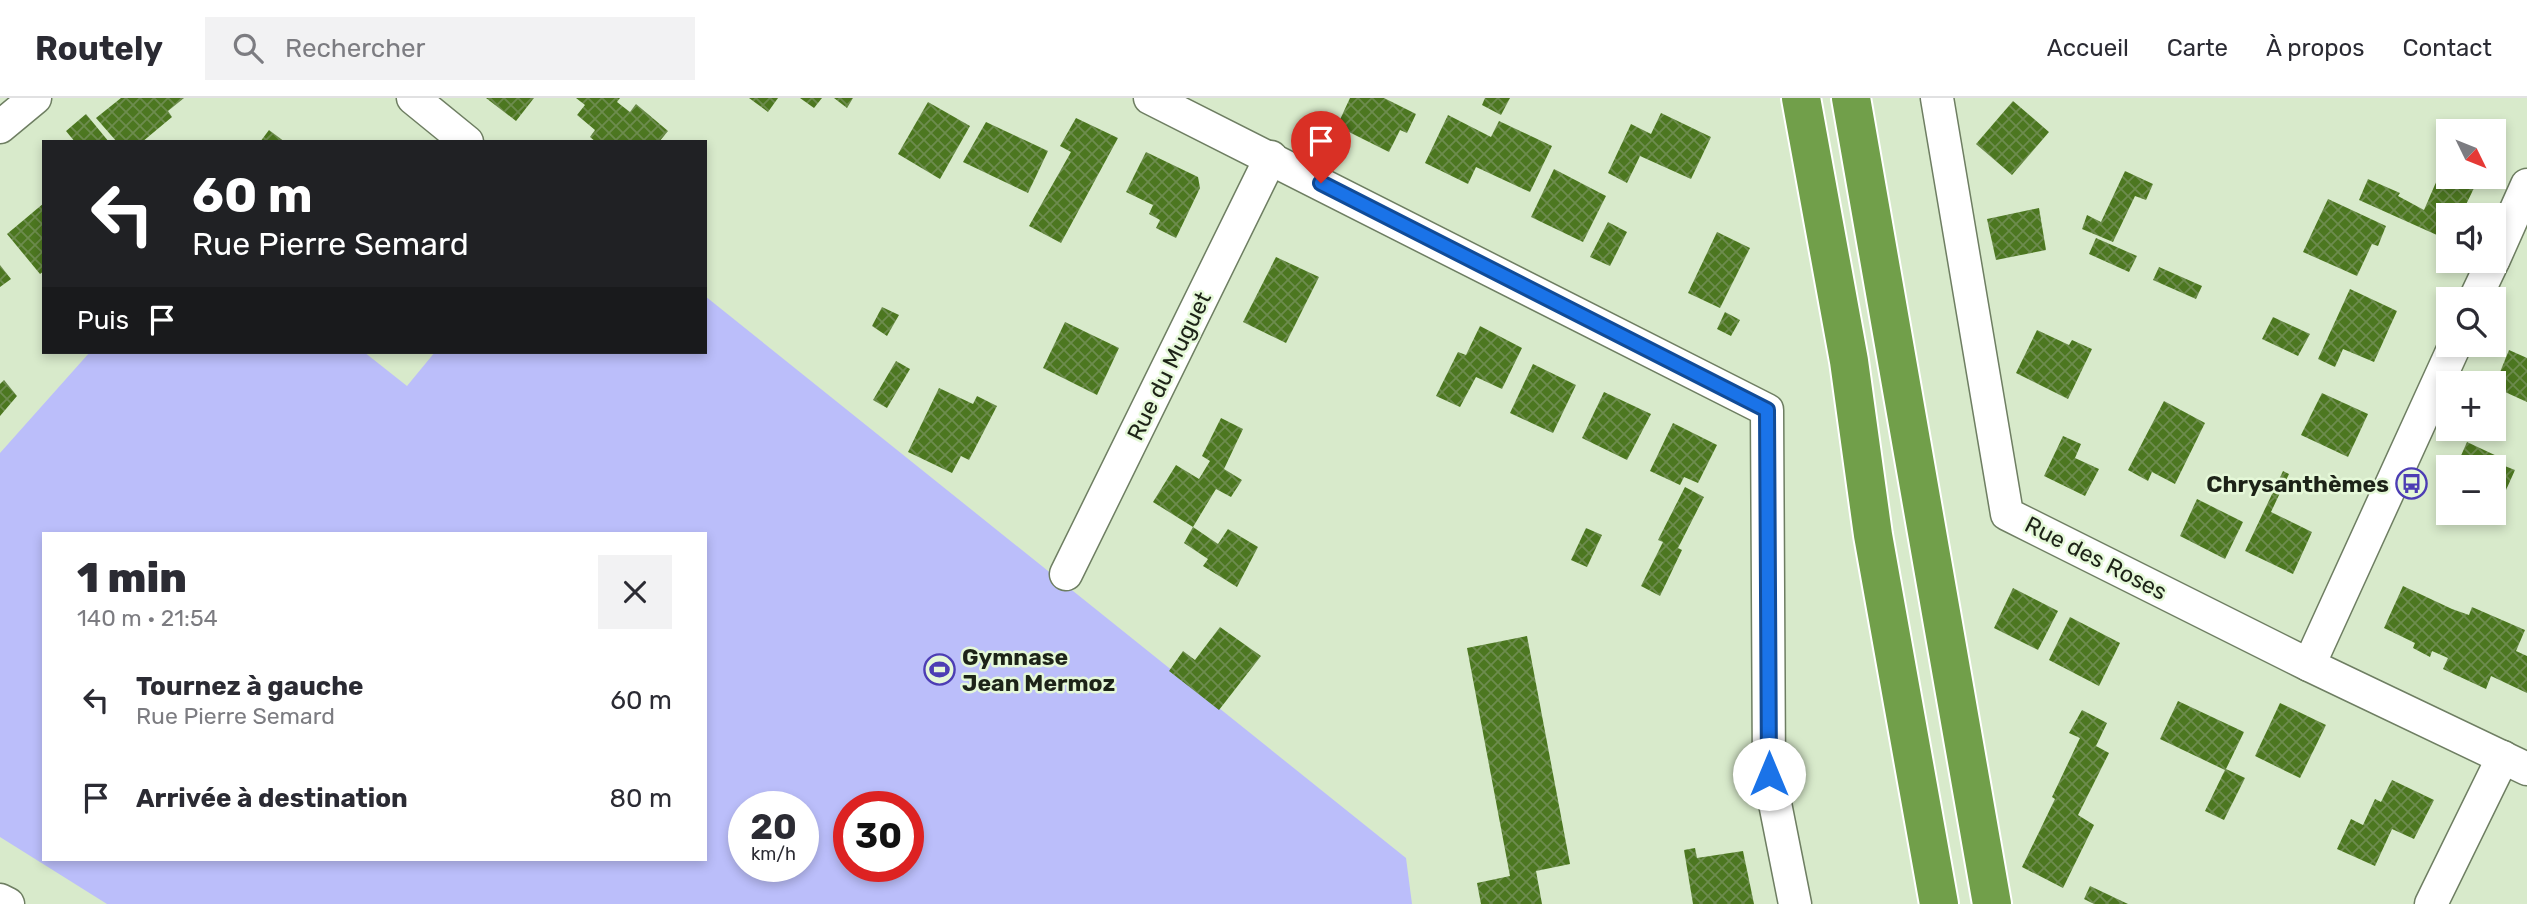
<!DOCTYPE html>
<html lang="fr">
<head>
<meta charset="utf-8">
<style>
	body { margin:0; font-family:Rubik,sans-serif; background:#f2f2f3; color:#2b2b33; height:100vh; display:flex; flex-direction:column; font-size:26px; white-space:nowrap }
	* { box-sizing:border-box; margin:0 }
	p { font-size:23px; color:#7c7c81 }
	.icon { flex:none; width:38px; height:38px; fill:none; stroke:currentColor; stroke-width:2; stroke-linecap:round; stroke-linejoin:round }
	.map { position:relative; flex:1; overflow:hidden }
	.details { position:absolute; left:42px; top:434px; width:665px; height:329px; display:flex; flex-direction:column; background:#fff; border-radius:0px; box-shadow:0 4px 10px #0003 }
	.details>* { flex:none }
	.hud { position:absolute; left:42px; top:42px; width:665px; height:214px; border-radius:0px; box-shadow:0 4px 10px #0003; background:#202124; color:#fff; overflow:hidden }
	.needle { width:46px; rotate:133deg }
	.controls { position:absolute; left:2436px; top:21px; display:grid; gap:14px }
	.controls a { display:grid; place-items:center; width:70px; height:70px; border-radius:0px; background:#fff; box-shadow:0 4px 10px #0003; font-size:35px }
	.speed { position:absolute; left:728px; top:693px; display:flex; gap:14px; font-size:35px; font-weight:700; text-align:center }
	.speed>* { display:grid; place-content:center; width:91px; height:91px; border-radius:50%; background:#fff; box-shadow:0 4px 10px #0003; line-height:1 }
	.speed small { font-size:18px; font-weight:400 }
	.speed .limit { border:10px solid #d22; background:#fff; color:#111 }
	.pin { position:absolute; display:grid; place-items:center; width:60px; height:60px; color:#fff; margin:-72px -30px; border-radius:50% 50% 50% 0; rotate:-45deg; box-shadow:0 0 7px #0007 }
	.pin .icon { rotate:45deg }
	.me { position:absolute; width:77px; margin:-38px; rotate:0deg; stroke-linejoin:round; filter:drop-shadow(0 0 5px #0008) }
	.turn { display:flex; align-items:center; gap:24px; height:147px; padding:0 35px; font-size:32px }
	.turn .icon { width:91px; height:91px; stroke-width:2.5 }
	.turn b { display:block; font-size:49px; line-height:60px }
	.then { display:flex; align-items:center; height:66px; padding:0 35px; background:#0003; gap:14px; font-size:26px }
	.round { display:grid; place-items:center; flex:none; width:74px; height:74px; border-radius:0px; background:#f2f2f3 }
	.overview { display:flex; align-items:center; justify-content:space-between; height:119px; padding:0 35px }
	h1 { font-size:42px; font-weight:800; line-height:52px }
	ul { padding:0; list-style:none }
	li { display:flex; align-items:center; gap:21px; height:98px; padding:0 35px }
	li div { flex:1 }
	li b { display:block; font-size:26px }
	li em { font-style:normal }
	header { display:flex; align-items:center; gap:42px; box-sizing:border-box; height:98px; padding:0 35px; background:#fff; border-bottom:2px solid #e1e1e2 }
	header strong { font-size:33px }
	nav { display:flex; gap:38px; margin-inline-start:auto; font-size:24px }
	.search { width:490px; height:63px; background:#f2f2f3; display:flex; align-items:center; gap:18px; box-sizing:border-box; padding:0 24px; border-radius:0px; color:#7c7c81; font-size:26px }
	.map>svg:first-child { display:block }
	.pitch { fill:#bbbefa; fill-rule:evenodd }
	.building { fill:url(#building-cross-hatch) }
	.lines { fill:none; stroke-linecap:round; stroke-linejoin:round }
	.street-casing { stroke:#6e7e62; stroke-width:35 }
	.highway-casing { stroke:#fff; stroke-width:42 }
	.street { stroke:#fff; stroke-width:32 }
	.highway { stroke:#719f4a; stroke-width:38 }
	.route-casing { stroke:#114b97; stroke-width:18 }
	.route { stroke:#1a73e8; stroke-width:12 }
	.labels { text-anchor:middle; dominant-baseline:central; stroke-width:5; stroke-linejoin:round; paint-order:stroke }
	.street-label { font-size:23px; fill:#1d2318; stroke:#e5f8d8 }
	.poi-label { font-size:23px; font-weight:bold; fill:#1d2318; stroke:#e5f8d8; text-anchor:end }
</style>
</head>
<body>
<header>
<strong>Routely</strong>
<div class="search"><svg class="icon" aria-label="search" viewBox="0 0 24 24"><circle cx="10" cy="10" r="6"/><path d="M15 15l6 6"/></svg>Rechercher</div>
<nav><a>Accueil</a><a>Carte</a><a>À propos</a><a>Contact</a></nav>
</header>
<div class="map">
<svg width="2527" height="806" viewBox="0 0 2527 806">
	<defs>
		<pattern id="building-cross-hatch" width="8" height="8" patternUnits="userSpaceOnUse" patternTransform="scale(1.75)"><rect width="8" height="8" fill="#4c7720"/><path d="M0 0l8 8M0 8l8-8" fill="none" stroke="#6d8c4e"/></pattern>
	</defs>
	<rect width="100%" height="100%" fill="#d8eacb"/>
	<path class="pitch" d="M705 198 1406 760 1412 806H107L0 739V355L90 254H364L407 288 435 254H705ZM44 436H705V761H44ZM744 709H803V768H744ZM849 709H908V768H849Z"/>
	<g class="building">
		<path d="M121 0H184L168 13 172 19 142 44H117L96 20Z"/>
		<path d="M486 0H534L516 23Z"/>
		<path d="M576 0H620L617 4 630 14 636 6 668 33 659 44H596L590 39 595 32 577 17 585 7Z"/>
		<path d="M749 0H778L768 14Z"/>
		<path d="M800 0H822L814 10Z"/>
		<path d="M834 0H853L847 10Z"/>
		<path d="M1350 0H1384L1416 16 1407 35 1400 32 1389 54 1337 28Z"/>
		<path d="M1485 0H1510L1501 17 1482 7Z"/>
		<path d="M2013 3 2049 34 2012 77 1976 46Z"/>
		<path d="M928 4 970 28 940 81 898 56Z"/>
		<path d="M1661 15 1711 39 1691 81 1640 58 1627 85 1608 75 1631 26 1651 36Z"/>
		<path d="M86 16 109 44H75L66 33Z"/>
		<path d="M1448 17 1491 39 1499 23 1552 48 1530 94 1476 69 1468 86 1425 65Z"/>
		<path d="M1076 20 1118 40 1061 145 1029 128 1071 54 1060 48Z"/>
		<path d="M986 24 1048 53 1028 95 963 64Z"/>
		<path d="M269 32 285 44H260Z"/>
		<path d="M1146 54 1198 79 1200 90 1176 140 1156 130 1160 122 1149 116 1153 107 1126 94Z"/>
		<path d="M1554 71 1606 98 1583 144 1531 119Z"/>
		<path d="M2125 73 2153 86 2146 102 2135 98 2113 144 2082 131 2087 117 2101 124Z"/>
		<path d="M2440 75 2474 90 2461 117H2448V142L2359 102 2368 81 2400 95 2398 98 2424 112Z"/>
		<path d="M2328 101 2386 128 2378 148 2372 146 2357 178 2303 154Z"/>
		<path d="M44 105V173L40 176 7 136Z"/>
		<path d="M2039 110 2046 152 1996 162 1987 121Z"/>
		<path d="M1608 124 1627 134 1610 168 1590 159Z"/>
		<path d="M1717 134 1750 150 1720 210 1688 195Z"/>
		<path d="M2096 140 2137 158 2129 174 2089 156Z"/>
		<path d="M1276 159 1319 179 1286 245 1243 224Z"/>
		<path d="M0 167 11 181 0 189Z"/>
		<path d="M2159 169 2202 188 2196 201 2153 182Z"/>
		<path d="M2350 191 2397 213 2374 264 2343 251 2335 269 2318 261Z"/>
		<path d="M882 209 899 217 887 238 872 228Z"/>
		<path d="M1725 214 1740 222 1731 238 1717 231Z"/>
		<path d="M2273 219 2310 236 2298 258 2262 241Z"/>
		<path d="M1065 224 1119 250 1097 297 1043 270Z"/>
		<path d="M1480 228 1522 250 1502 291 1476 279 1460 309 1436 298 1458 254 1466 257Z"/>
		<path d="M2037 232 2069 247 2072 242 2092 251 2068 301 2016 275Z"/>
		<path d="M2509 252 2527 260V304L2494 289Z"/>
		<path d="M896 263 910 271 887 310 873 302Z"/>
		<path d="M1533 266 1576 287 1553 335 1510 315Z"/>
		<path d="M4 282 17 298 0 318V286Z"/>
		<path d="M939 290 973 306 977 298 997 308 969 362 961 358 952 375 908 354Z"/>
		<path d="M1604 294 1651 316 1627 362 1582 340Z"/>
		<path d="M2322 295 2368 316 2348 359 2301 337Z"/>
		<path d="M2164 303 2205 325 2175 386 2152 374 2148 383 2128 372Z"/>
		<path d="M1221 320 1243 331 1224 371 1242 382 1231 399 1216 391 1193 429 1153 404 1176 367 1199 381 1210 363 1202 358Z"/>
		<path d="M1673 325 1717 347 1698 385 1684 379 1680 387 1650 373Z"/>
		<path d="M2063 338 2081 346 2075 360 2099 371 2085 398 2044 378Z"/>
		<path d="M2467 344 2499 359 2497 365 2515 372 2494 419V369H2456Z"/>
		<path d="M2283 373 2289 376 2271 414 2312 434 2293 476 2245 453Z"/>
		<path d="M1685 389 1704 399 1678 450 1682 452 1660 498 1641 488 1663 444 1658 442Z"/>
		<path d="M2197 401 2243 424 2225 461 2180 438Z"/>
		<path d="M1193 429 1218 446 1228 431 1258 449 1237 489 1203 468 1208 461 1184 445Z"/>
		<path d="M1586 430 1602 437 1587 469 1571 462Z"/>
		<path d="M2403 488 2452 511 2469 517 2472 509 2525 532 2516 553 2527 558V595L2491 578 2486 591 2443 571 2448 560 2432 553 2430 559 2413 550 2415 545 2384 530Z"/>
		<path d="M2013 490 2058 513 2038 552 1994 530Z"/>
		<path d="M2070 519 2120 545 2099 588 2049 562Z"/>
		<path d="M1220 529 1261 558 1219 612 1169 573 1183 553 1195 562Z"/>
		<path d="M1527 538 1570 766 1536 773 1542 806H1481L1477 785 1510 778 1467 550Z"/>
		<path d="M2178 603 2244 634 2226 671 2245 680 2224 722 2205 713 2225 672 2160 641Z"/>
		<path d="M2280 605 2326 627 2300 680 2255 658Z"/>
		<path d="M2082 612 2107 625 2096 648 2109 655 2078 717 2094 727 2063 790 2022 769 2055 701 2052 699 2080 640 2069 635Z"/>
		<path d="M2392 682 2434 702 2414 741 2392 731 2375 768 2337 751 2351 721 2363 727 2375 701 2381 704Z"/>
		<path d="M1695 750 1697 760 1743 753 1754 806H1693L1684 752Z"/>
		<path d="M2090 788 2128 806H2094L2084 801Z"/>
	</g>
	<g class="lines">
		<defs>
			<g id="street">
				<path d="M413 0 467 44"/>
				<path d="M1150 0 1767 312 1769 675 1795 806"/>
				<path d="M1937 0 2007 416 2309 567 2527 671"/>
				<path d="M0 29 35 0"/>
				<path d="M2494 161 2527 87"/>
				<path d="M2475 201 2493 163"/>
				<path d="M1066 476 1271 59"/>
				<path d="M2309 567 2455 247"/>
				<path d="M0 802 8 806"/>
				<path d="M2431 806 2503 659"/>
			</g>
			<g id="highway">
				<path d="M1801 0 1849 263 1873 437 1939 806"/>
				<path d="M1851 0 1992 806"/>
			</g>
		</defs>
		<use href="#street" class="street-casing"/>
		<use href="#highway" class="highway-casing"/>
		<use href="#street" class="street"/>
		<use href="#highway" class="highway"/>
	</g>
	<g class="lines">
		<defs>
			<path id="route" d="M1321 85 1767 312 1769 676"/>
		</defs>
		<use href="#route" class="route-casing"/>
		<use href="#route" class="route"/>
	</g>
	<defs>
		<symbol id="bus-ring" viewBox="-11 -11 22 22"><circle r="9.5" fill="#e5f8d8" stroke="#4c3db4" stroke-width="1.5"/><path d="M-5-6H5V4H4V6H2V4H-2V6H-4V4H-5ZM-3.5-4V0h7V-4ZM-3.5 1.2v1.5H-2V1.2ZM2 1.2v1.5H3.5V1.2Z" fill="#4c3db4"/></symbol>
		<symbol id="stadium-ring" viewBox="-11 -11 22 22"><circle r="9.5" fill="#e5f8d8" stroke="#4c3db4" stroke-width="1.5"/><path d="M0-5a6.5 5 0 1 0 0 10a6.5 5 0 1 0 0-10ZM-3.5-1.8h7v3.6h-7Z" fill="#4c3db4"/></symbol>
	</defs>
	<g fill-rule="evenodd">
		<use href="#bus-ring" x="2394" y="368" width="35" height="35"/>
		<use href="#stadium-ring" x="922" y="554" width="35" height="35"/>
	</g>
	<g class="labels">
		<g class="street-label">
			<text transform="translate(1169 268) rotate(-64)">Rue du Muguet</text>
			<text transform="translate(2096 460) rotate(27)">Rue des Roses</text>
		</g>
		<g class="poi-label">
			<text x="2389" y="386">Chrysanthèmes</text>
			<text x="962" y="559" text-anchor="start">Gymnase<tspan x="962" dy="26">Jean Mermoz</tspan></text>
		</g>
	</g>
</svg>
<div class="controls">
<a><svg class="needle" viewBox="-14 -14 28 28"><path d="M0-13l5 13h-10z" fill="#e53935"/><path d="M0 13l5-13h-10z" fill="#7c7c81"/></svg></a>
<a><svg class="icon" aria-label="sound" viewBox="0 0 24 24"><path d="M4 9h4l5-4v14l-5-4H4zM17 9q2 3 0 6"/></svg></a>
<a><svg class="icon" aria-label="search" viewBox="0 0 24 24"><circle cx="10" cy="10" r="6"/><path d="M15 15l6 6"/></svg></a>
<a>+</a>
<a>−</a>
</div>
<div class="speed"><div>20<small>km/h</small></div><div class="limit">30</div></div>
<div class="pin" style="left:1321px;top:85px;background:#d93025"><svg class="icon" aria-label="arrive" viewBox="0 0 24 24"><path d="M6 21V4h12l-3 4 3 4H6"/></svg></div>
<svg class="me" style="left:1769px;top:676px" viewBox="-20 -20 40 40"><circle r="19" fill="#fff"/><path d="M0-13L10 11 0 6-10 11z" fill="#1a73e8"/></svg>
<div class="hud">
<div class="turn"><svg class="icon" aria-label="left" viewBox="0 0 24 24"><path d="M17 20v-9H6M10 6l-5 5 5 5"/></svg><div><b>60 m</b>Rue Pierre Semard</div></div>
<div class="then">Puis<svg class="icon" aria-label="arrive" viewBox="0 0 24 24"><path d="M6 21V4h12l-3 4 3 4H6"/></svg></div>
</div>
<section class="details">
<div class="overview"><div><h1>1 min</h1><p>140 m · 21:54</p></div><a class="round"><svg class="icon" aria-label="close" viewBox="0 0 24 24"><path d="M6 6l12 12M18 6L6 18"/></svg></a></div>
<ul>
<li><svg class="icon" aria-label="left" viewBox="0 0 24 24"><path d="M17 20v-9H6M10 6l-5 5 5 5"/></svg><div><b>Tournez à gauche</b><p>Rue Pierre Semard</p></div><em>60 m</em></li>
<li><svg class="icon" aria-label="arrive" viewBox="0 0 24 24"><path d="M6 21V4h12l-3 4 3 4H6"/></svg><div><b>Arrivée à destination</b></div><em>80 m</em></li>
</ul>
</section>
</div>
</body>
</html>
